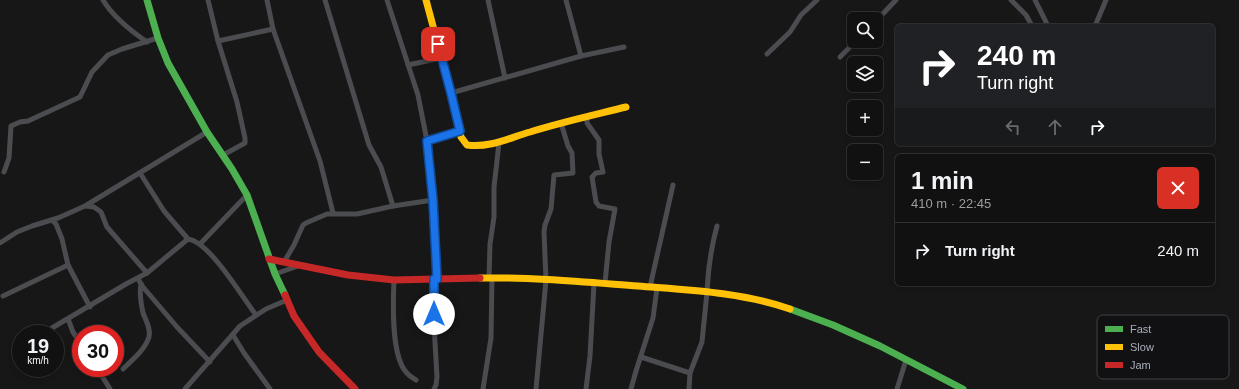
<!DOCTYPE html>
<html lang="en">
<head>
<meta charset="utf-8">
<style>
	body { margin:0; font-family:Helvetica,sans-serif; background:#1a1a1a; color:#f1f3f6; height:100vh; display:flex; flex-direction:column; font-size:15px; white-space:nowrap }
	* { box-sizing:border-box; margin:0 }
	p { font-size:13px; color:#9c9d9f }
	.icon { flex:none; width:22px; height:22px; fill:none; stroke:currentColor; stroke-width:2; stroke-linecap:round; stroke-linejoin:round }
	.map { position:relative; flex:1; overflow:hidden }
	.sheet { position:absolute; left:895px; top:154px; width:320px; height:132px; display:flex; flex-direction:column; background:#111; border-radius:6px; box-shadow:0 2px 6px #0003,0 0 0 1px #303131 }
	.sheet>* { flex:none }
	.guide { position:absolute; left:895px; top:24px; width:320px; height:122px; border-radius:6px; box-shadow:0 2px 6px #0003,0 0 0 1px #303131; background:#202124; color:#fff; overflow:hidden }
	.buttons { position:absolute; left:847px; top:12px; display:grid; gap:8px }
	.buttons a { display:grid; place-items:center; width:36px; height:36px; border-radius:6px; background:#111; box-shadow:0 2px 6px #0003,0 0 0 1px #303131; font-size:20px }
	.speed { position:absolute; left:12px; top:325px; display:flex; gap:8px; font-size:20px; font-weight:700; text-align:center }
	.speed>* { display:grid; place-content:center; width:52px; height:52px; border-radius:50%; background:#111; box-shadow:0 2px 6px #0003,0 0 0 1px #303131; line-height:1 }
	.speed small { font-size:10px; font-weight:400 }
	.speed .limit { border:6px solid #d22; background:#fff; color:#111 }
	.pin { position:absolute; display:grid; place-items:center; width:34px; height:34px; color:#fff; margin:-17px; border-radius:8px; box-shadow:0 2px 6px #0006 }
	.me { position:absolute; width:44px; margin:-22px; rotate:0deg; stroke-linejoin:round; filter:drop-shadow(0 0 3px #0008) }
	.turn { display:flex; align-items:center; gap:14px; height:84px; padding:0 16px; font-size:18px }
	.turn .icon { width:52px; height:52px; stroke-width:2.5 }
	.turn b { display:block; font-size:28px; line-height:34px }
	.lanes { display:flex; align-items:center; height:38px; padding:0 16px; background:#0003; justify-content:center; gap:20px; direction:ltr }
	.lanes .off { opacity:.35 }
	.round { display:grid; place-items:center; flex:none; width:42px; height:42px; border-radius:6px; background:#1a1a1a }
	.headline { display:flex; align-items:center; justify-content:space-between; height:68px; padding:0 16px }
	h1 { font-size:24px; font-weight:800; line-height:30px }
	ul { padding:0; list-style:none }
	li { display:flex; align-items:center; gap:12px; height:56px; padding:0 16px; border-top:1px solid #303131 }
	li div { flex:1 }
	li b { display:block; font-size:15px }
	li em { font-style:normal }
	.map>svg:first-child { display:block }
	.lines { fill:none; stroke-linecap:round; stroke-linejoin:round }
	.street { stroke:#4b4c50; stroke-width:5 }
	.fast { stroke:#4caf50; stroke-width:7 }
	.slow { stroke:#ffc107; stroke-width:7 }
	.jam { stroke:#c62828; stroke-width:7 }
	.route-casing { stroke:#114b97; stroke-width:10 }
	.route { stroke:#1a73e8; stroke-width:7 }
	.key { fill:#111113; stroke:#3e4045; stroke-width:1 }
	.key-label { font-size:11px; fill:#a8adb8 }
</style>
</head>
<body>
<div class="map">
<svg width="1239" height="389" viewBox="0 0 1239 389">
	<rect width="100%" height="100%" fill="#171717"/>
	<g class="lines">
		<g class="street">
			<path d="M103 0C113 17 131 31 147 42"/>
			<path d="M208 0 218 41 237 102 245 138V143L223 155"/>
			<path d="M267 0 273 29 320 161 333 213"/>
			<path d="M325 0 369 145 381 167 393 206"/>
			<path d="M387 0 418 95 427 141 433 200 437 279"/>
			<path d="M488 0 505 78"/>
			<path d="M566 0 581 56"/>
			<path d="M1011 0 1026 15 1032 26"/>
			<path d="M1035 0 1048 26"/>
			<path d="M876 21 896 0"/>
			<path d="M1095 26 1106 0"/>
			<path d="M218 41 273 29"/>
			<path d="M767 54 790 32 801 15 817 0"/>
			<path d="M840 57 856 41"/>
			<path d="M408 65 441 58"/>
			<path d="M451 93 581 56 624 47"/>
			<path d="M587 118V123L599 140V154L603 172 596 173 592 177 596 202 599 206 615 209 609 242 605 283"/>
			<path d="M427 141 460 131"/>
			<path d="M4 172 9 158 11 126 20 122 28 121 80 97 92 72 108 55 122 49 158 38"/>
			<path d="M140 173 164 211 188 239C210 242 242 297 256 315"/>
			<path d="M86 206 94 207 101 212 107 227 147 273"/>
			<path d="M52 220 56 224 62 239 68 265 90 307"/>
			<path d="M0 243 17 232 32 226 58 218 85 206 207 132"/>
			<path d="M200 244 247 195"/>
			<path d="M284 262 294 245 303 225 306 223 327 214H357L393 206 433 200"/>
			<path d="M709 266 707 292C708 269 711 248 717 226"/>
			<path d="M275 274 298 266"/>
			<path d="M489 278 490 244 494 217V187L499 143"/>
			<path d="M138 279 143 287 177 327 210 362"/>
			<path d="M394 280C393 303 391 355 406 372 408 375 413 378 416 380"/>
			<path d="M650 287 673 185"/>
			<path d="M3 296 68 265"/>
			<path d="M68 319 73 332 81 344"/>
			<path d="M52 328 126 284 147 273 188 239"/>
			<path d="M233 335 244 353 270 389"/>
			<path d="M641 357 690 373"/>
			<path d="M97 368 110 389"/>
			<path d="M123 369C132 360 145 350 149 337 151 329 146 321 143 313 141 304 139 293 141 284"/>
			<path d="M185 389 240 326 266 309 287 300"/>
			<path d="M434 389 436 385 437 377 434 325V279"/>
			<path d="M483 389 491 338 492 278"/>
			<path d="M536 389 546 280 544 232 545 225 551 209 554 175 573 173 572 153 568 146 561 123"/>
			<path d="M586 389 590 356 594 283"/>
			<path d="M631 389 636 371 653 318 657 288"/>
			<path d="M689 389 690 373 702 342 707 292"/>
			<path d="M897 389 906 360"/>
		</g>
		<g class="fast">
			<path d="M147 0 158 38 168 63 207 132 232 169 247 195 275 274 285 295"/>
			<path d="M790 309 833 325 880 346 963 389"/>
		</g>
		<g class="slow">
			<path d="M426 0 451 93 461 137 467 145C490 148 509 138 530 132 562 122 594 115 626 107"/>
			<path d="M480 278C533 277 585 282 638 286 688 290 742 292 790 309"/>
		</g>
		<g class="jam">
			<path d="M269 259 348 275 394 280 480 278"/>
			<path d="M285 295 294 316 319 352 355 389"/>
		</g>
	</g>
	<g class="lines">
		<defs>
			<path id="route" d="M434 314V279H437L433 200 427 141 460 131 451 93 438 44"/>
		</defs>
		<use href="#route" class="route-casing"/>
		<use href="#route" class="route"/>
	</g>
	<rect x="1097" y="315" width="132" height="64" rx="6" class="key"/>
	<rect x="1105" y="326" width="18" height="6" fill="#4caf50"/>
	<rect x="1105" y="344" width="18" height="6" fill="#ffc107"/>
	<rect x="1105" y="362" width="18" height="6" fill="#c62828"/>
	<g class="key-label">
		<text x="1130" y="333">Fast</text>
		<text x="1130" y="351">Slow</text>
		<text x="1130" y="369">Jam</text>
	</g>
</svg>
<div class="buttons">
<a><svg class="icon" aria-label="search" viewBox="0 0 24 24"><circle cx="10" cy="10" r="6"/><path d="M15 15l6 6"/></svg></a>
<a><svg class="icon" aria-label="layers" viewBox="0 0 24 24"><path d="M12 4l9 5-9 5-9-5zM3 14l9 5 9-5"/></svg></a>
<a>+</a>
<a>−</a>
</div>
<div class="speed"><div>19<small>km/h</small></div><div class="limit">30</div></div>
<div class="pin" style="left:438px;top:44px;background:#d93025"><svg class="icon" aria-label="arrive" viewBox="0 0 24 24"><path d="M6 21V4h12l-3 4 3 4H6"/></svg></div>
<svg class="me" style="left:434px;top:314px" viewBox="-20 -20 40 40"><circle r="19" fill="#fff"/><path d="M0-13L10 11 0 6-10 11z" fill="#1a73e8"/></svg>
<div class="guide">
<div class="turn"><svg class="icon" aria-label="right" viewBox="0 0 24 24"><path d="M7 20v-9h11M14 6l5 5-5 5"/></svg><div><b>240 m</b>Turn right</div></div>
<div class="lanes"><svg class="icon off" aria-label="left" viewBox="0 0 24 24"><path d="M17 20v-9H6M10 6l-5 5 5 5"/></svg><svg class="icon off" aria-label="ahead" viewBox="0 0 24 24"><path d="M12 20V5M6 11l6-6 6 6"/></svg><svg class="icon" aria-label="right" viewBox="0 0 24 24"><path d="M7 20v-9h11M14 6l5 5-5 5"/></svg></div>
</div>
<section class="sheet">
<div class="headline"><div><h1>1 min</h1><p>410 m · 22:45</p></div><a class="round" style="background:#d93025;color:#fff"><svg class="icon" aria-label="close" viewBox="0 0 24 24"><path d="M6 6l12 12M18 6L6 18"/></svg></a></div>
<ul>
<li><svg class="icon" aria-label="right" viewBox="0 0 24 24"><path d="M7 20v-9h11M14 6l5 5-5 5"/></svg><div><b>Turn right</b></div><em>240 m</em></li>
</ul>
</section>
</div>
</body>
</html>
